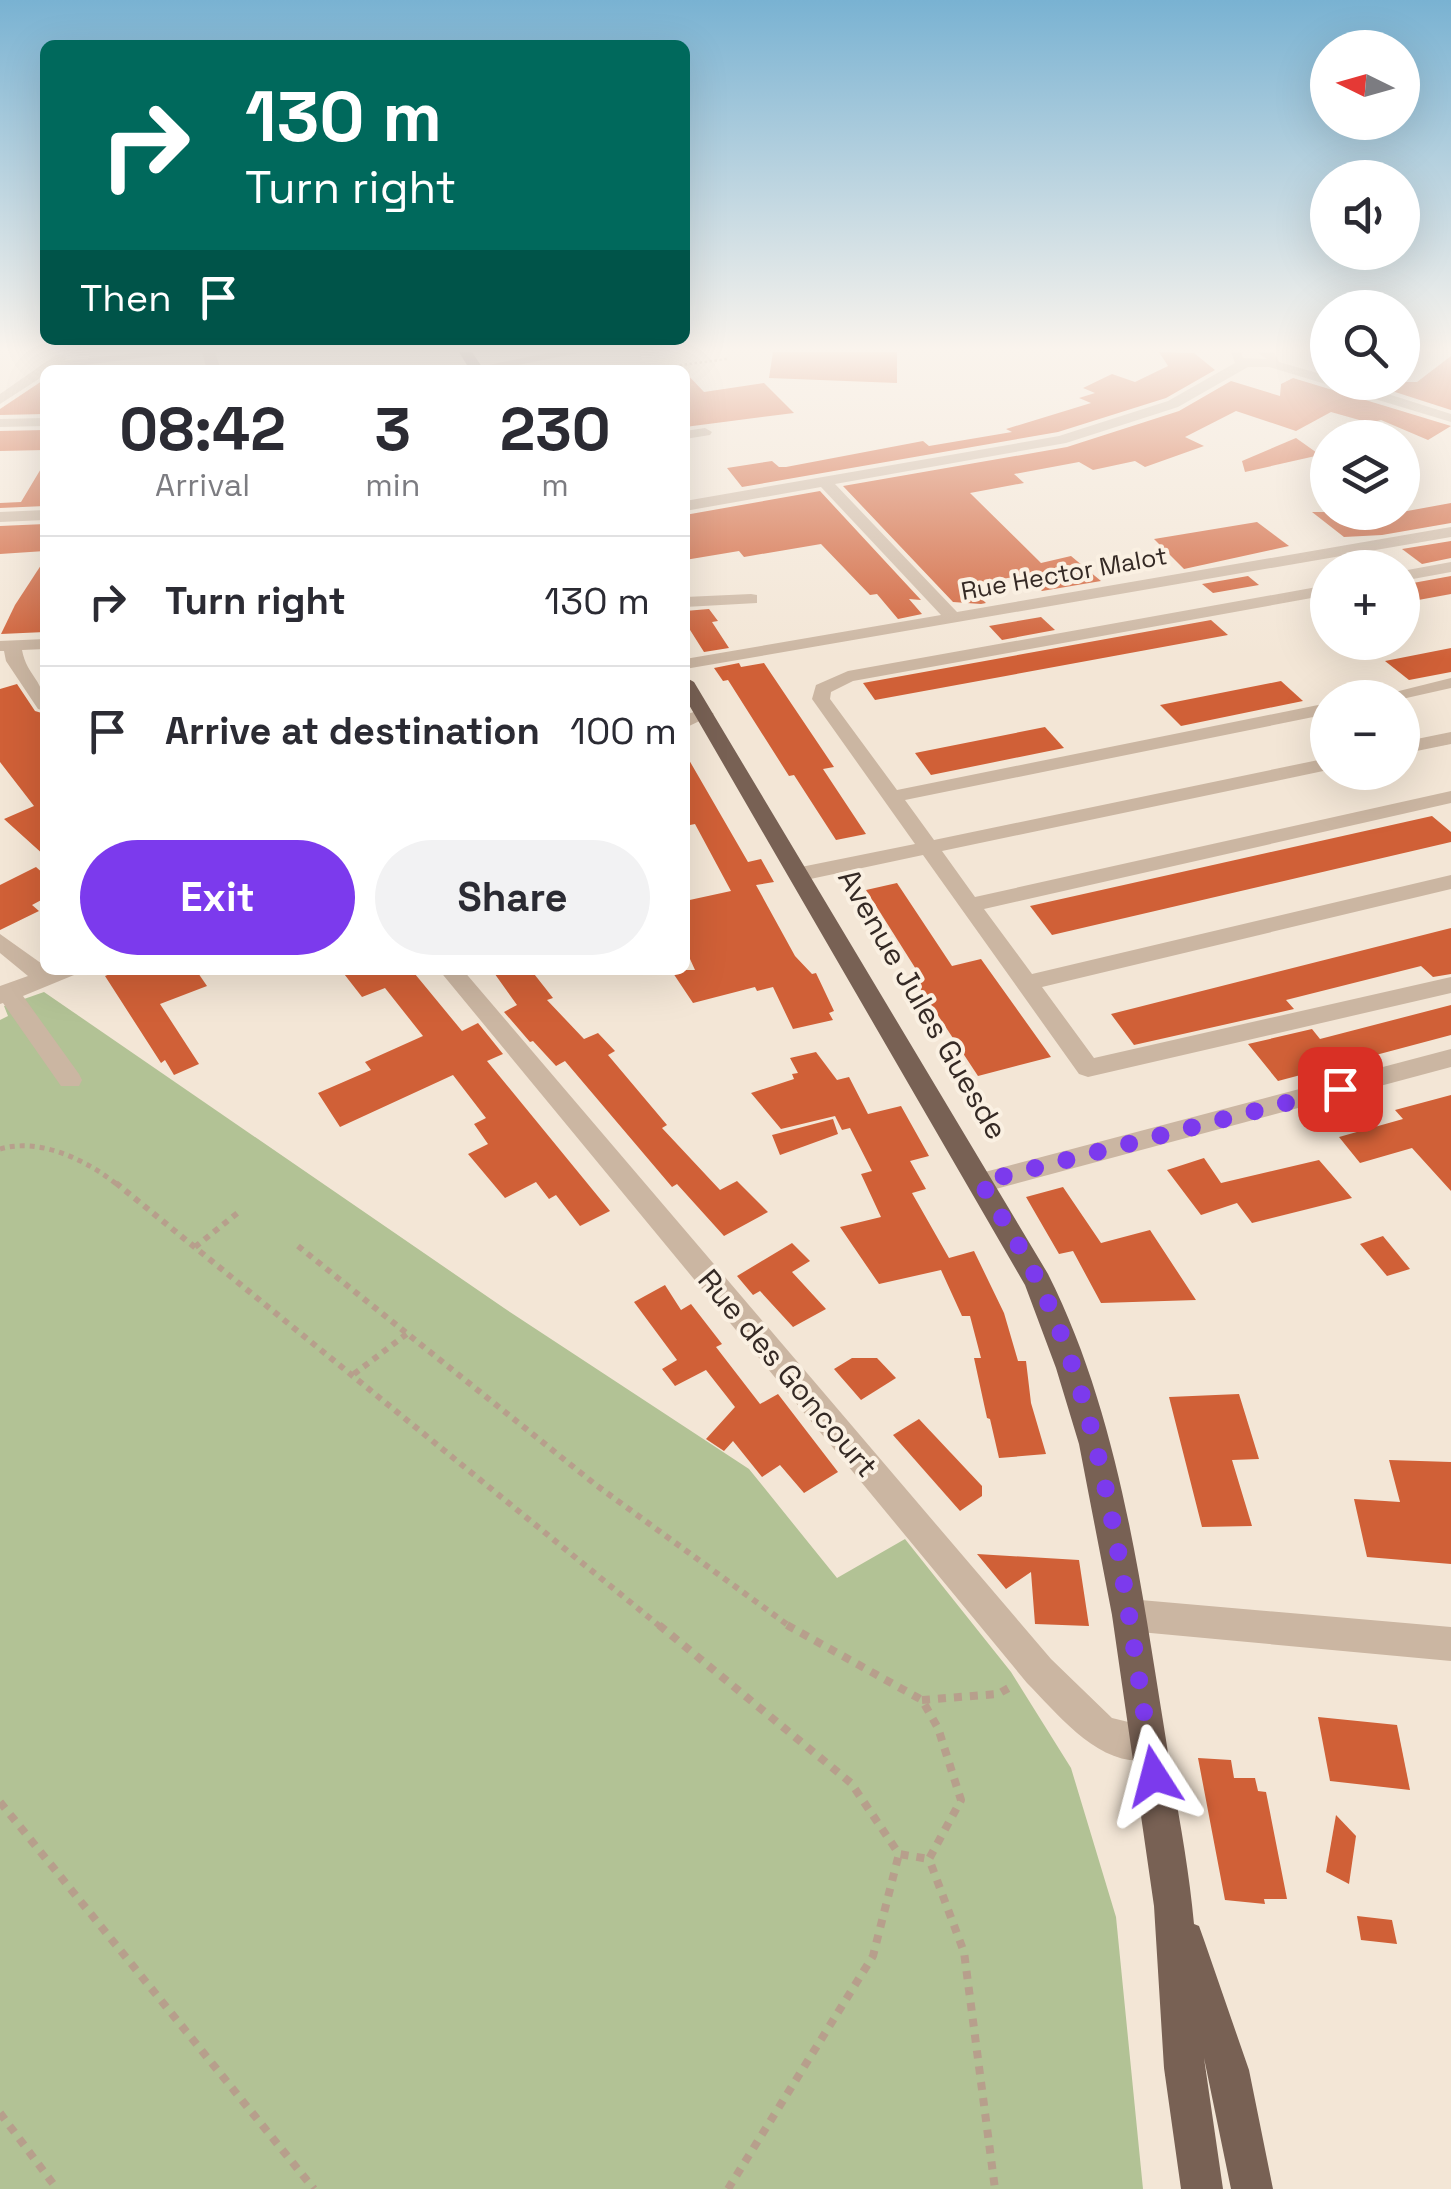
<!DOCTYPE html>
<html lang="en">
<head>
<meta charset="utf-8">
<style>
	body { margin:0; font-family:"Space Grotesk",sans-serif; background:#f2f2f3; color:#2b2b33; height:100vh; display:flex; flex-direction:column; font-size:38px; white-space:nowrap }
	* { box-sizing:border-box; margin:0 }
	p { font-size:32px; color:#7c7c81 }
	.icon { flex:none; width:55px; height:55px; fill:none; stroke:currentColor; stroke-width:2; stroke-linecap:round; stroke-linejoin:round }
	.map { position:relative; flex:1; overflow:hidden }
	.panel { position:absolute; left:40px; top:365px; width:650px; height:610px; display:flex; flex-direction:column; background:#fff; border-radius:15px; box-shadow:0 10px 40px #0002 }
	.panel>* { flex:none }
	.guide { position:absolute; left:40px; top:40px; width:650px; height:305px; border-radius:15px; box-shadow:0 10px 40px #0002; background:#00695c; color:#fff; overflow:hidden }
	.needle { width:65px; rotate:275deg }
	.tools { position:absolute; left:1310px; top:30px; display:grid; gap:20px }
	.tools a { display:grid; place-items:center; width:110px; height:110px; border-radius:50%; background:#fff; box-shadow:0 10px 40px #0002; font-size:50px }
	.pin { position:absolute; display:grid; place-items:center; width:85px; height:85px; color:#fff; margin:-42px; border-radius:20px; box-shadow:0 5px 15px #0006 }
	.me { position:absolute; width:110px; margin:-55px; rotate:351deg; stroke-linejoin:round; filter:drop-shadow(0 0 8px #0008) }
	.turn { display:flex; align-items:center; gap:35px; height:210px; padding:0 40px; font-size:45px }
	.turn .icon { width:130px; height:130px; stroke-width:2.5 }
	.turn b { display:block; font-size:70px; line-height:85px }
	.then { display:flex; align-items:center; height:95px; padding:0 40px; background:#0003; gap:20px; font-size:38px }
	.eta { display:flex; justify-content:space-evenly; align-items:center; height:170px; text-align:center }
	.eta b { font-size:60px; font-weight:700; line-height:70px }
	.cta { display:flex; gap:20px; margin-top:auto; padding:20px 40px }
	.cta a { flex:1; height:115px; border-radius:60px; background:#7c3aed; color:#fff; font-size:40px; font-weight:700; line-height:115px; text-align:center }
	.cta a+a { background:#f2f2f3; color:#2b2b33 }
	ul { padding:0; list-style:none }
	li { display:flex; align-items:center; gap:30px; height:130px; padding:0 40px; border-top:2px solid #e1e1e2 }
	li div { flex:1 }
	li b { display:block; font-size:38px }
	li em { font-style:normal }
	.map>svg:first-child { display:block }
	.green { fill:#b2c295 }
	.building { fill:#d06037 }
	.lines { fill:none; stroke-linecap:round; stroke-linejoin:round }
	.path-far3 { stroke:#b79f8c; stroke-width:2.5; stroke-dasharray:2.5 2.5; stroke-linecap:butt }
	.path-far2 { stroke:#b79f8c; stroke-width:5; stroke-dasharray:5 5; stroke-linecap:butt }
	.path-far1 { stroke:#b79f8c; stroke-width:6; stroke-dasharray:6 6; stroke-linecap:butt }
	.path { stroke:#b79f8c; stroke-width:8; stroke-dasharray:8 8; stroke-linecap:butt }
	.minor { fill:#cbb6a2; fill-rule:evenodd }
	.major { fill:#786154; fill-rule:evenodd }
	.route { stroke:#7c3aed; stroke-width:18; stroke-dasharray:0 32.4 }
	.labels { text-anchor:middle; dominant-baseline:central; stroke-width:8; stroke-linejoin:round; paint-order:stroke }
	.far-street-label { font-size:25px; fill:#352a25; stroke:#faf0e2 }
	.street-label { font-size:30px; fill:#352a25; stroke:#faf0e2 }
</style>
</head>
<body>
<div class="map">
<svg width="1451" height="2189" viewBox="0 0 1451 2189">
	<rect width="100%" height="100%" fill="#f3e6d6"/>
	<path class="green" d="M44 992 504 1308 749 1469 837 1578 905 1539 1011 1672 1071 1768 1116 1917 1143 2189H0V1020L8 1016 4 1006Z"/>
	<g class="building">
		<path d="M773 352H897V383L769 378Z"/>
		<path d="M1159 352 1194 353 1215 370 1166 398 1058 432 742 487 727 468 772 461 779 467H786L923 441 929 446 1012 432 1006 429 1091 403 1079 398 1095 393 1083 388 1112 374 1135 382 1168 366Z"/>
		<path d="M1451 356V410L1364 382H1417Z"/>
		<path d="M685 372 704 392 764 383 794 413 685 427Z"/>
		<path d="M1293 378 1451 426 1428 440 1381 420 1370 423 1331 412 1296 431 1236 411 1185 437 1204 446 1145 467 1135 461 1093 470 1079 462 1014 474 1024 483 970 493 1041 563 1071 556 1101 581 1042 591 1026 575 973 584 975 587 970 588 986 603 981 604 953 602 843 486 1067 447 1179 411 1231 381 1280 396 1281 384Z"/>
		<path d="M45 379V414L0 415V409Z"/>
		<path d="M45 430V450L0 451V431Z"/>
		<path d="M1296 438 1320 455 1245 472 1242 461Z"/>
		<path d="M45 462V506L0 508V503L21 502Z"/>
		<path d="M820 491 921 600 909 599 922 614 898 619 877 594 870 595 821 544 744 557 739 551 685 560V515Z"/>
		<path d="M1451 503V523L1382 535 1344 537 1312 512H1361L1369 518Z"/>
		<path d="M1257 522 1289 546 1184 569 1154 539Z"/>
		<path d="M45 524V551L0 554V526Z"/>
		<path d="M1451 541V558L1422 564 1402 549Z"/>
		<path d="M45 559V632L1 634 15 605Z"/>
		<path d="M1248 576 1259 585 1213 593 1202 584Z"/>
		<path d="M1451 576V594L1402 603V585Z"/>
		<path d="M709 609 718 621 712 622 729 648 704 652 685 622V611Z"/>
		<path d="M1041 617 1055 630 1002 640 989 626Z"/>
		<path d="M1211 620 1228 635 875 700 863 683Z"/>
		<path d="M1451 648V672L1409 680 1385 661Z"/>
		<path d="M739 663 741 667 764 663 834 767 823 769 866 834 836 840 794 775 789 776 728 680 723 681 714 668Z"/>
		<path d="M1281 681 1303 701 1181 726 1160 705Z"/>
		<path d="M17 684 35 711 45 714V856L4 819 34 806 0 762V689Z"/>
		<path d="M1045 727 1064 748 931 775 915 753Z"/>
		<path d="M685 753 748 862 761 859 774 882 756 885 795 956 812 974 816 973 834 1011 829 1013 833 1020 793 1029 773 987 757 991 755 987 693 1003 671 970H695L685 948V901L731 891 695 824 685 826Z"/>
		<path d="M1432 816 1451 832V842L1052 935 1030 906Z"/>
		<path d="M36 867 45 875V898L32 905 39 911 0 930V885Z"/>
		<path d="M897 883 952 966 981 959 1051 1057 978 1076 912 976 919 974 866 890Z"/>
		<path d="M1451 928V974L1433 977 1421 966 1286 1000 1294 1009 1134 1045 1111 1014Z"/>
		<path d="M119 970H196L207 986 160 1004 199 1064 174 1075 165 1060 161 1063 105 976Z"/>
		<path d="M341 970H426L415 974 462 1031 478 1023 503 1054 487 1061 610 1211 580 1226 556 1195 549 1199 536 1182 505 1198 468 1154 488 1144 474 1124 486 1118 453 1075 340 1127 318 1093 371 1070 365 1062 423 1036 385 988 362 997Z"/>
		<path d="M492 970H531L553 998 547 1000 584 1039 598 1033 615 1051 608 1055 667 1125 662 1128 720 1190 737 1181 768 1212 724 1236 677 1184 672 1187 565 1061 556 1066 533 1041 530 1042 504 1012 517 1005Z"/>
		<path d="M1451 1005V1035L1278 1081 1248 1044 1312 1029 1320 1039Z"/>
		<path d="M816 1052 837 1080 849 1077 868 1114 901 1106 929 1156 910 1161 926 1189 912 1193 949 1258 974 1251 1004 1313 1018 1361H1026L1031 1403 1046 1454 999 1458 990 1419 987 1418 974 1358H981L970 1316H962L941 1270 879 1284 840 1227 881 1217 861 1174 872 1171 850 1128 842 1130 835 1116 781 1129 751 1093 794 1079 792 1074 798 1073 790 1058Z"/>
		<path d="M1451 1095V1191L1412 1148 1360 1163 1339 1137 1403 1119 1395 1110Z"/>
		<path d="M833 1119 838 1134 780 1155 772 1135Z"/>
		<path d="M1204 1158 1221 1183 1319 1160 1352 1198 1252 1223 1237 1203 1201 1215 1167 1170Z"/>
		<path d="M1063 1187 1101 1243 1150 1230 1196 1300 1101 1303 1073 1251 1059 1254 1026 1197Z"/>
		<path d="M1383 1236 1410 1269 1387 1276 1360 1244Z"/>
		<path d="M792 1243 810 1261 792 1272 826 1309 793 1327 760 1291 753 1295 737 1276Z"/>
		<path d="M665 1285 681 1310 691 1304 722 1344 716 1347 760 1404 778 1394 838 1472 804 1493 780 1465 762 1477 733 1441 724 1451 706 1439 735 1407 706 1370 675 1386 662 1369 677 1360 634 1302Z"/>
		<path d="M852 1358H877L896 1378 861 1400 834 1369Z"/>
		<path d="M1239 1394 1259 1459 1232 1460 1252 1526 1202 1527 1169 1397Z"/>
		<path d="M919 1419 982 1486V1496L960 1511 893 1435Z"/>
		<path d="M1389 1460 1451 1462V1564L1367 1557 1354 1499 1400 1502Z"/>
		<path d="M977 1554 1079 1560 1089 1626 1035 1624 1031 1572 1006 1589Z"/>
		<path d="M1318 1717 1397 1725 1410 1790 1330 1781Z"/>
		<path d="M1198 1758 1231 1760 1234 1778H1255L1258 1791 1266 1792 1287 1899H1264L1265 1904 1225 1900Z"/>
		<path d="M1336 1815 1356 1836 1349 1884 1326 1872Z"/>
		<path d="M1357 1916 1392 1920 1397 1944 1361 1940Z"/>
	</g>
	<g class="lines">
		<path class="path-far3" d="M645 370 727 359"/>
		<path class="path-far2" d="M0 1149C41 1137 88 1161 119 1186"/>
		<g class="path-far1">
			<path d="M116 1183 662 1628"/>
			<path d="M298 1246 596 1485 792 1628"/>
			<path d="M195 1247 240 1211"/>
			<path d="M354 1374 408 1333"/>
		</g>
		<g class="path">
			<path d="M659 1625 851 1783 899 1854 929 1859"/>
			<path d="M787 1625 922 1700 938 1728 961 1800 929 1859 964 1952 995 2189"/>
			<path d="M922 1700 998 1694 1012 1686"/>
			<path d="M0 1802 314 2189"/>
			<path d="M0 2113 57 2189"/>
			<path d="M728 2189 873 1956 899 1854"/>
		</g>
		<g class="minor">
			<path d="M143 352H187L45 370V375L0 404V394L56 355H66L65 361Z"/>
			<path d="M202 352H215L221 370H207Z"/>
			<path d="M552 352H583L493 370 469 369Z"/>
			<path d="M1231 352H1241L1243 358 1267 359 1257 352H1274L1279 362 1328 376V382H1350L1451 414V422L1269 367H1248L1178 407 1066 443 835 484 957 612 1451 527V537L685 669V659L941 615 821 487 685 511V501L1059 436 1168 401 1235 363Z"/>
			<path d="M45 418V426L0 427V419Z"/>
			<path d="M705 428 712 432 710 435 685 439V431Z"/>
			<path d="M45 510V520L0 522V512Z"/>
			<path d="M1451 562V572L1402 581V571Z"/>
			<path d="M1328 585V595L853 681 831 692 830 699 897 790 1328 703V714L905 800 934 840 1328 758V770L942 851 975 897 1451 791V803L984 909 1032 974 1451 875V889L1042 987 1094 1058 1451 977V993L1088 1077 1079 1074 923 855 801 881 790 874 801 867 915 844 812 699 816 685 848 671Z"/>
			<path d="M751 594 757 595V603L685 607V597Z"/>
			<path d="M45 639V649L22 650C27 677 45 679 45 711L38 709 6 661 4 651H0V641Z"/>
			<path d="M1451 678V688L1402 699 1371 698Z"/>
			<path d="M705 708 714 714 685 728V715Z"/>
			<path d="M1451 732V744L1402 754V742Z"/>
			<path d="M0 934 45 966V970H77L74 975 23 996 79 1074 82 1080 79 1086H61L3 1003 0 1004V986L28 976 0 953Z"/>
			<path d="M439 970H463L1051 1659 1112 1718 1161 1730 1166 1743 1161 1756C1107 1778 1060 1716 1027 1683Z"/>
			<path d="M1451 1049V1067L981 1193 972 1190 968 1183 972 1176 981 1173Z"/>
			<path d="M1129 1599 1451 1627V1661L1129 1631 1117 1627 1112 1615 1117 1603Z"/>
		</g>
		<g class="major">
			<path d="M459 352H472L484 370H470Z"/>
			<path d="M685 677 694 682 1048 1274C1117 1411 1139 1572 1163 1721 1173 1788 1188 1856 1194 1924L1199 1926 1204 1940 1249 2070 1273 2189H1231L1204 2058 1223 2189H1181L1164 2068 1154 1906 1112 1615 1079 1444 1056 1368 1025 1285 685 698Z"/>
		</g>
	</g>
	<linearGradient id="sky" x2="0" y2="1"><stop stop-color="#79b2d2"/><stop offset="0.53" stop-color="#faf4ed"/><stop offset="1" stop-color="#faf4ed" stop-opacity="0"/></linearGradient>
	<rect width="1451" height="659" fill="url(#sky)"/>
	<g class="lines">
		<path class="route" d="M1154 1776C1128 1618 1109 1426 1038 1281 1021 1247 1000 1215 981 1182L1340 1089"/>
	</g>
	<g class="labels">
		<g class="far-street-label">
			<text transform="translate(1064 573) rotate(-10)">Rue Hector Malot</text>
		</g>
		<g class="street-label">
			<text transform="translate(923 1004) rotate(60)">Avenue Jules Guesde</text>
			<text transform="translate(788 1373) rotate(50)">Rue des Goncourt</text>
		</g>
	</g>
</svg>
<div class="tools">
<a><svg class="needle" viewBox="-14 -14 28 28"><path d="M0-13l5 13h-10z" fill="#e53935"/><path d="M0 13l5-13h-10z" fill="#7c7c81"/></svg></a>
<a><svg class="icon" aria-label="sound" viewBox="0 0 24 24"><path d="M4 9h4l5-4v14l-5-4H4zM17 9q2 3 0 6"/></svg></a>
<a><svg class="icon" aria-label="search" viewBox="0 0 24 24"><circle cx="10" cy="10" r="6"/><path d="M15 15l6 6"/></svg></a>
<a><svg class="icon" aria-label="layers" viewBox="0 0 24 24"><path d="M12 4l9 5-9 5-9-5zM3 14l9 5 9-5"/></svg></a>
<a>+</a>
<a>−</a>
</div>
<div class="pin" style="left:1340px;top:1089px;background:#d93025"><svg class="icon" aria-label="arrive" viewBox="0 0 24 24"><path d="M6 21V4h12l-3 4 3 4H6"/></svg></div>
<svg class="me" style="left:1154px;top:1776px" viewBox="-20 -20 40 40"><path d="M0-17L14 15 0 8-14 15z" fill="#7c3aed" stroke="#fff" stroke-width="4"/></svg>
<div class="guide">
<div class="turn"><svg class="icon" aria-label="right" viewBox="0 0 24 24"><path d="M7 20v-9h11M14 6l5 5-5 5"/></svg><div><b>130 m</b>Turn right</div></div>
<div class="then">Then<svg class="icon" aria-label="arrive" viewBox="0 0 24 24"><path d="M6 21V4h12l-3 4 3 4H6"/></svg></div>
</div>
<section class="panel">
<div class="eta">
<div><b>08:42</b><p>Arrival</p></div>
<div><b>3</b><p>min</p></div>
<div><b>230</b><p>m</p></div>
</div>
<ul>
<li><svg class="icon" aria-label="right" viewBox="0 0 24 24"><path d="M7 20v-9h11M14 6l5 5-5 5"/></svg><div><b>Turn right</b></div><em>130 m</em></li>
<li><svg class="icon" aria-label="arrive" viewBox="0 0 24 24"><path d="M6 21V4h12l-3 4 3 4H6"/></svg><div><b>Arrive at destination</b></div><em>100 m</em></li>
</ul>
<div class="cta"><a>Exit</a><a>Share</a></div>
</section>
</div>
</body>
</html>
